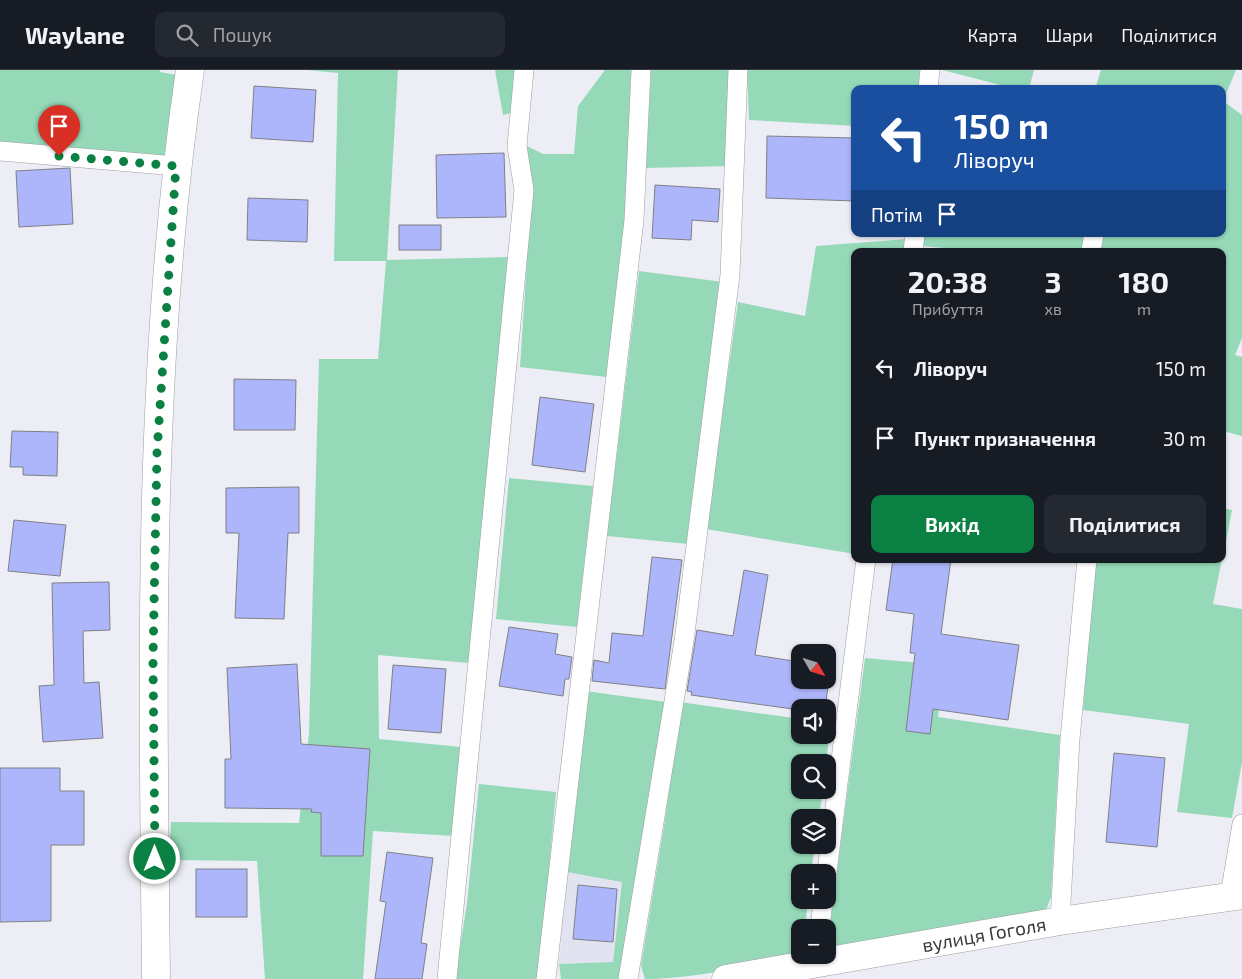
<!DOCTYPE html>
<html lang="uk">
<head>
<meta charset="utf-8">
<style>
	body { margin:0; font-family:"Exo 2",sans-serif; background:#242831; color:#f1f3f6; height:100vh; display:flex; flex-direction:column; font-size:19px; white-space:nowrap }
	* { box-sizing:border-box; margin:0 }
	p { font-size:16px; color:#9ea1a6 }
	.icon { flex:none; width:28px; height:28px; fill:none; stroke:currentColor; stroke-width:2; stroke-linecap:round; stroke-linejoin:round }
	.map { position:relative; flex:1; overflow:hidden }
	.side { position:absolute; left:851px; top:178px; width:375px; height:315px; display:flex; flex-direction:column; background:#171b24; border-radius:10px; box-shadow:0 1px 4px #0004 }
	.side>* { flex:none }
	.banner { position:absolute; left:851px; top:15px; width:375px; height:152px; border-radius:10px; box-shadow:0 1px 4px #0004; background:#1a4fa0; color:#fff; overflow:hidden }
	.needle { width:32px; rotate:129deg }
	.controls { position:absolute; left:791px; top:574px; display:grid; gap:10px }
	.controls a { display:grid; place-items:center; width:45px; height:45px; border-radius:10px; background:#171b24; box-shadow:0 1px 4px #0004; font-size:25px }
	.pin { position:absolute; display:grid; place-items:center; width:42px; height:42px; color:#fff; margin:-51px -21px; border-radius:50% 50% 50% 0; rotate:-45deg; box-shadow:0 0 5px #0007 }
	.pin .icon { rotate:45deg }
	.me { position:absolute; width:55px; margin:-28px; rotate:0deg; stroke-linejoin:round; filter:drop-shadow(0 0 4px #0008) }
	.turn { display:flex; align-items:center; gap:18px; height:105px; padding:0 20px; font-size:22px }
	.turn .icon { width:65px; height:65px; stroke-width:2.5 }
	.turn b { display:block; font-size:35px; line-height:42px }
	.then { display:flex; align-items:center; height:48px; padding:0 20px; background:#0003; gap:10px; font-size:19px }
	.eta { display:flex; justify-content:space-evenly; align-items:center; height:85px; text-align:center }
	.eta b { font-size:30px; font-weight:700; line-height:35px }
	.primary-button { display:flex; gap:10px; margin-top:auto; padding:10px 20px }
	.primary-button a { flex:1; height:58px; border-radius:10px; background:#0b8043; color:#fff; font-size:20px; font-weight:700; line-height:58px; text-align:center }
	.primary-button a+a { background:#242831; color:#f1f3f6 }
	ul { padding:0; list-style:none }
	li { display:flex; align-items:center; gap:15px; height:70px; padding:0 20px }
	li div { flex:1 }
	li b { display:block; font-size:19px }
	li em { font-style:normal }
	header { display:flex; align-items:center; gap:30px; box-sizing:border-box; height:70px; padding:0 25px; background:#171b24; border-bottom:1px solid #363941 }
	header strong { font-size:24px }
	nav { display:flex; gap:28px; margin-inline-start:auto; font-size:18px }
	.search { width:350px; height:45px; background:#242831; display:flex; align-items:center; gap:12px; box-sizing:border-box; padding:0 18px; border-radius:10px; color:#9ea1a6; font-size:19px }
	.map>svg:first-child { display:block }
	.built { fill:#e1e3f1 }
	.green { fill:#95d9b8 }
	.building { fill:#adb6fa; stroke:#7f8086 }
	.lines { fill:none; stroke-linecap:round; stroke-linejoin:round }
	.lane-casing { stroke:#9d9ea4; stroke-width:20 }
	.street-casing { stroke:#9d9ea4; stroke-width:29 }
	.lane { stroke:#fff; stroke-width:19 }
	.street { stroke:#fff; stroke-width:28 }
	.route { stroke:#0b8043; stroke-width:9; stroke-dasharray:0 16.2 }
	.labels { text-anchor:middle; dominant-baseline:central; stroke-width:4; stroke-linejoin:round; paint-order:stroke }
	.street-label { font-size:19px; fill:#393a3c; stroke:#fff }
</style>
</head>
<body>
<header>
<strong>Waylane</strong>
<div class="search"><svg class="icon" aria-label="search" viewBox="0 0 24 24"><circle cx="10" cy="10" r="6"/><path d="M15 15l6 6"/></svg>Пошук</div>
<nav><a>Карта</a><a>Шари</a><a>Поділитися</a></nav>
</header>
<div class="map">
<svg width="1242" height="909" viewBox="0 0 1242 909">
	<rect width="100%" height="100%" fill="#edeef5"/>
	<path class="built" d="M567 802 622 811 613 892 559 894Z"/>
	<g class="green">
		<path d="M0 0H160V2L177 5 167 87 0 74Z"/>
		<path d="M307 0H398L387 190 510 187 469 593 378 585 379 669 461 677 453 766 373 761 363 909H265L257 791 169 790 171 752 299 753 309 663 319 289H378L386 191H334L338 3Z"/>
		<path d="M495 0H517L515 42 503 45Z"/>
		<path d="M605 0H631L625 154 606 307 520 297 532 115 527 76 543 84H574L578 36Z"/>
		<path d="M651 0H730L729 96 646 98Z"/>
		<path d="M747 0H920L919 19H855V56L749 50Z"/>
		<path d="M942 0H1034L1029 19H1016Z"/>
		<path d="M1101 0H1236L1223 31 1242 45V268L1235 285 1242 287V366L1223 361 1222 181H1100L1103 164H1222V19H1095Z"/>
		<path d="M924 164H1085L1082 181H976L923 176Z"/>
		<path d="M908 169 906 181H855V484L706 459 738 232 805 246 816 176Z"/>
		<path d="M639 201 723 212 688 474 607 466Z"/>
		<path d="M509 408 593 416 577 557 496 549Z"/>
		<path d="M1223 438 1232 440 1223 487 1222 438Z"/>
		<path d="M1095 489H1222L1213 534 1242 539V692L1232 748 1177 742 1189 654 1083 640Z"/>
		<path d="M865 588 945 595 938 647 1060 665 1051 827 1046 840 837 877 831 871 829 862Z"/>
		<path d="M585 621 666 632 619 909H561L559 894 613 892 622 812 567 802Z"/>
		<path d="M680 632 800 649V665H828V653L831 654 826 692H800V720H823L819 747 800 748V775H815L811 802H800V830H808L805 857 800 858V880C759 896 689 909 645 909L641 896 665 750Z"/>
		<path d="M479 714 556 722 539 909H455L467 833Z"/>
	</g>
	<g class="building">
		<path d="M254 16 316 20 313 72 251 68Z"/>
		<path d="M767 66 855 68V131L766 128Z"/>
		<path d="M504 83 506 147 437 148 436 85Z"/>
		<path d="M70 98 73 154 19 157 16 101Z"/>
		<path d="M655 115 720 119 718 152 692 150 691 170 652 168Z"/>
		<path d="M248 128 308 130 307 172 247 170Z"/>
		<rect x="399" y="155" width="42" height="25"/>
		<path d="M234 309 296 310 295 360H234Z"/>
		<path d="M540 327 594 334 585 402 532 395Z"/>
		<path d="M12 361 58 362 57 406 23 405V397H10Z"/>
		<path d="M299 417V463H288L284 549 235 548 239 463H226V418Z"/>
		<path d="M14 450 66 455 60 506 8 501Z"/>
		<path d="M652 487 682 490 665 619 592 611 594 590 609 593 612 563 643 566Z"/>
		<path d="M893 489H951L941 564 1019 575 1008 650 933 639 930 664 906 661 915 583H910L914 544 886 540Z"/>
		<path d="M744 500 768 505 755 585 800 592V610H828V596H831L825 638H800V640L691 625 692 622 687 621 697 560 733 566Z"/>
		<path d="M109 512 110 560 83 561 84 613 99 612 103 668 43 672 39 616 54 615 52 513Z"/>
		<path d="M509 557 558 564 555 584 572 587 569 609H565L563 626 499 616Z"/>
		<path d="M297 594 301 674 370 679 363 786H321V743L311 742 312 739 225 738V689H231L227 598Z"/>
		<path d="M393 595 446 599 441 663 388 659Z"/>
		<path d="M1114 683 1165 688 1157 777 1106 772Z"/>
		<path d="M0 698H60V721H84V775H51V851L0 852Z"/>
		<path d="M387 782 433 788 421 873 427 874 422 909H375L386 832 380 831Z"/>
		<rect x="196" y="799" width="51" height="48"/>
		<path d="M578 815 617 819 613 872 573 869Z"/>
	</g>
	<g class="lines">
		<defs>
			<g id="lane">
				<path d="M928 19 930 0"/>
				<path d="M0 81 176 96"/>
				<path d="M913 181 915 164"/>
				<path d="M1091 181 1094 164"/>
				<path d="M827 802 866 489"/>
				<path d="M1230 825 1242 754"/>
				<path d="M1060 851 1070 669 1087 489"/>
				<path d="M820 858 823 830"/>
				<path d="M447 909 524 120 517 76 524 0"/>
				<path d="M546 909 634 150 641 0"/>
				<path d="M628 909 684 571 730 205 738 0"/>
			</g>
			<g id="street">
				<path d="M156 909C153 606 146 301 190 0"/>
				<path d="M726 909 1060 851 1242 825"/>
			</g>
		</defs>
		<use href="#lane" class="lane-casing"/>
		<use href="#street" class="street-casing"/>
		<use href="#lane" class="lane"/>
		<use href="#street" class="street"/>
	</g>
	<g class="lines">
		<path class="route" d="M59 86 176 96 157 382 153 589 155 789"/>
	</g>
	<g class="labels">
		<g class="street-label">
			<text transform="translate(984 864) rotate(-10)">вулиця Гоголя</text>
		</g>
	</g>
</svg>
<div class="controls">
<a><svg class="needle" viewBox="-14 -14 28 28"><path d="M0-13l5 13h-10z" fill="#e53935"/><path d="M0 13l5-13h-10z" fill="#9ea1a6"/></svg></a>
<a><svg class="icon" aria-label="sound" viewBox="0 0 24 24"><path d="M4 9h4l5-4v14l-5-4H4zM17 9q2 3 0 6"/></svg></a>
<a><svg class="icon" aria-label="search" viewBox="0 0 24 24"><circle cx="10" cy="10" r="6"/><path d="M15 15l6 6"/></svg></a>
<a><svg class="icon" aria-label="layers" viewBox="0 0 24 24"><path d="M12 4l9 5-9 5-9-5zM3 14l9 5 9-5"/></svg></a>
<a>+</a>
<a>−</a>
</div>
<div class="pin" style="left:59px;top:86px;background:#d93025"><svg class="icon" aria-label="arrive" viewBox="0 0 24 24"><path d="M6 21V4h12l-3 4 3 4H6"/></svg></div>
<svg class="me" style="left:155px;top:789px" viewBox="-20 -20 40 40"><circle r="17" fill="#0b8043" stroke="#fff" stroke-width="3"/><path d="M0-11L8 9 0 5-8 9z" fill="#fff"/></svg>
<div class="banner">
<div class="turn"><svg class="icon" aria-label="left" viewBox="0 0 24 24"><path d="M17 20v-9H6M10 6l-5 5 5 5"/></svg><div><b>150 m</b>Ліворуч</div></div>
<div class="then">Потім<svg class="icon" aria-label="arrive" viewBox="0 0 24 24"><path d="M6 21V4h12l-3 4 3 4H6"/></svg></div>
</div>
<section class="side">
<div class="eta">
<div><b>20:38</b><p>Прибуття</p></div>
<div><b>3</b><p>хв</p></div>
<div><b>180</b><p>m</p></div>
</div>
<ul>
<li><svg class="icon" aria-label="left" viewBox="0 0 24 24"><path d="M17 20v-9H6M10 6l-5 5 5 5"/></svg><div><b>Ліворуч</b></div><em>150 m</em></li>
<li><svg class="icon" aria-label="arrive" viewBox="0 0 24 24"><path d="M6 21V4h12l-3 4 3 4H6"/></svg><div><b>Пункт призначення</b></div><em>30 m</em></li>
</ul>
<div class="primary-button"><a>Вихід</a><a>Поділитися</a></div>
</section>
</div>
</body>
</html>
